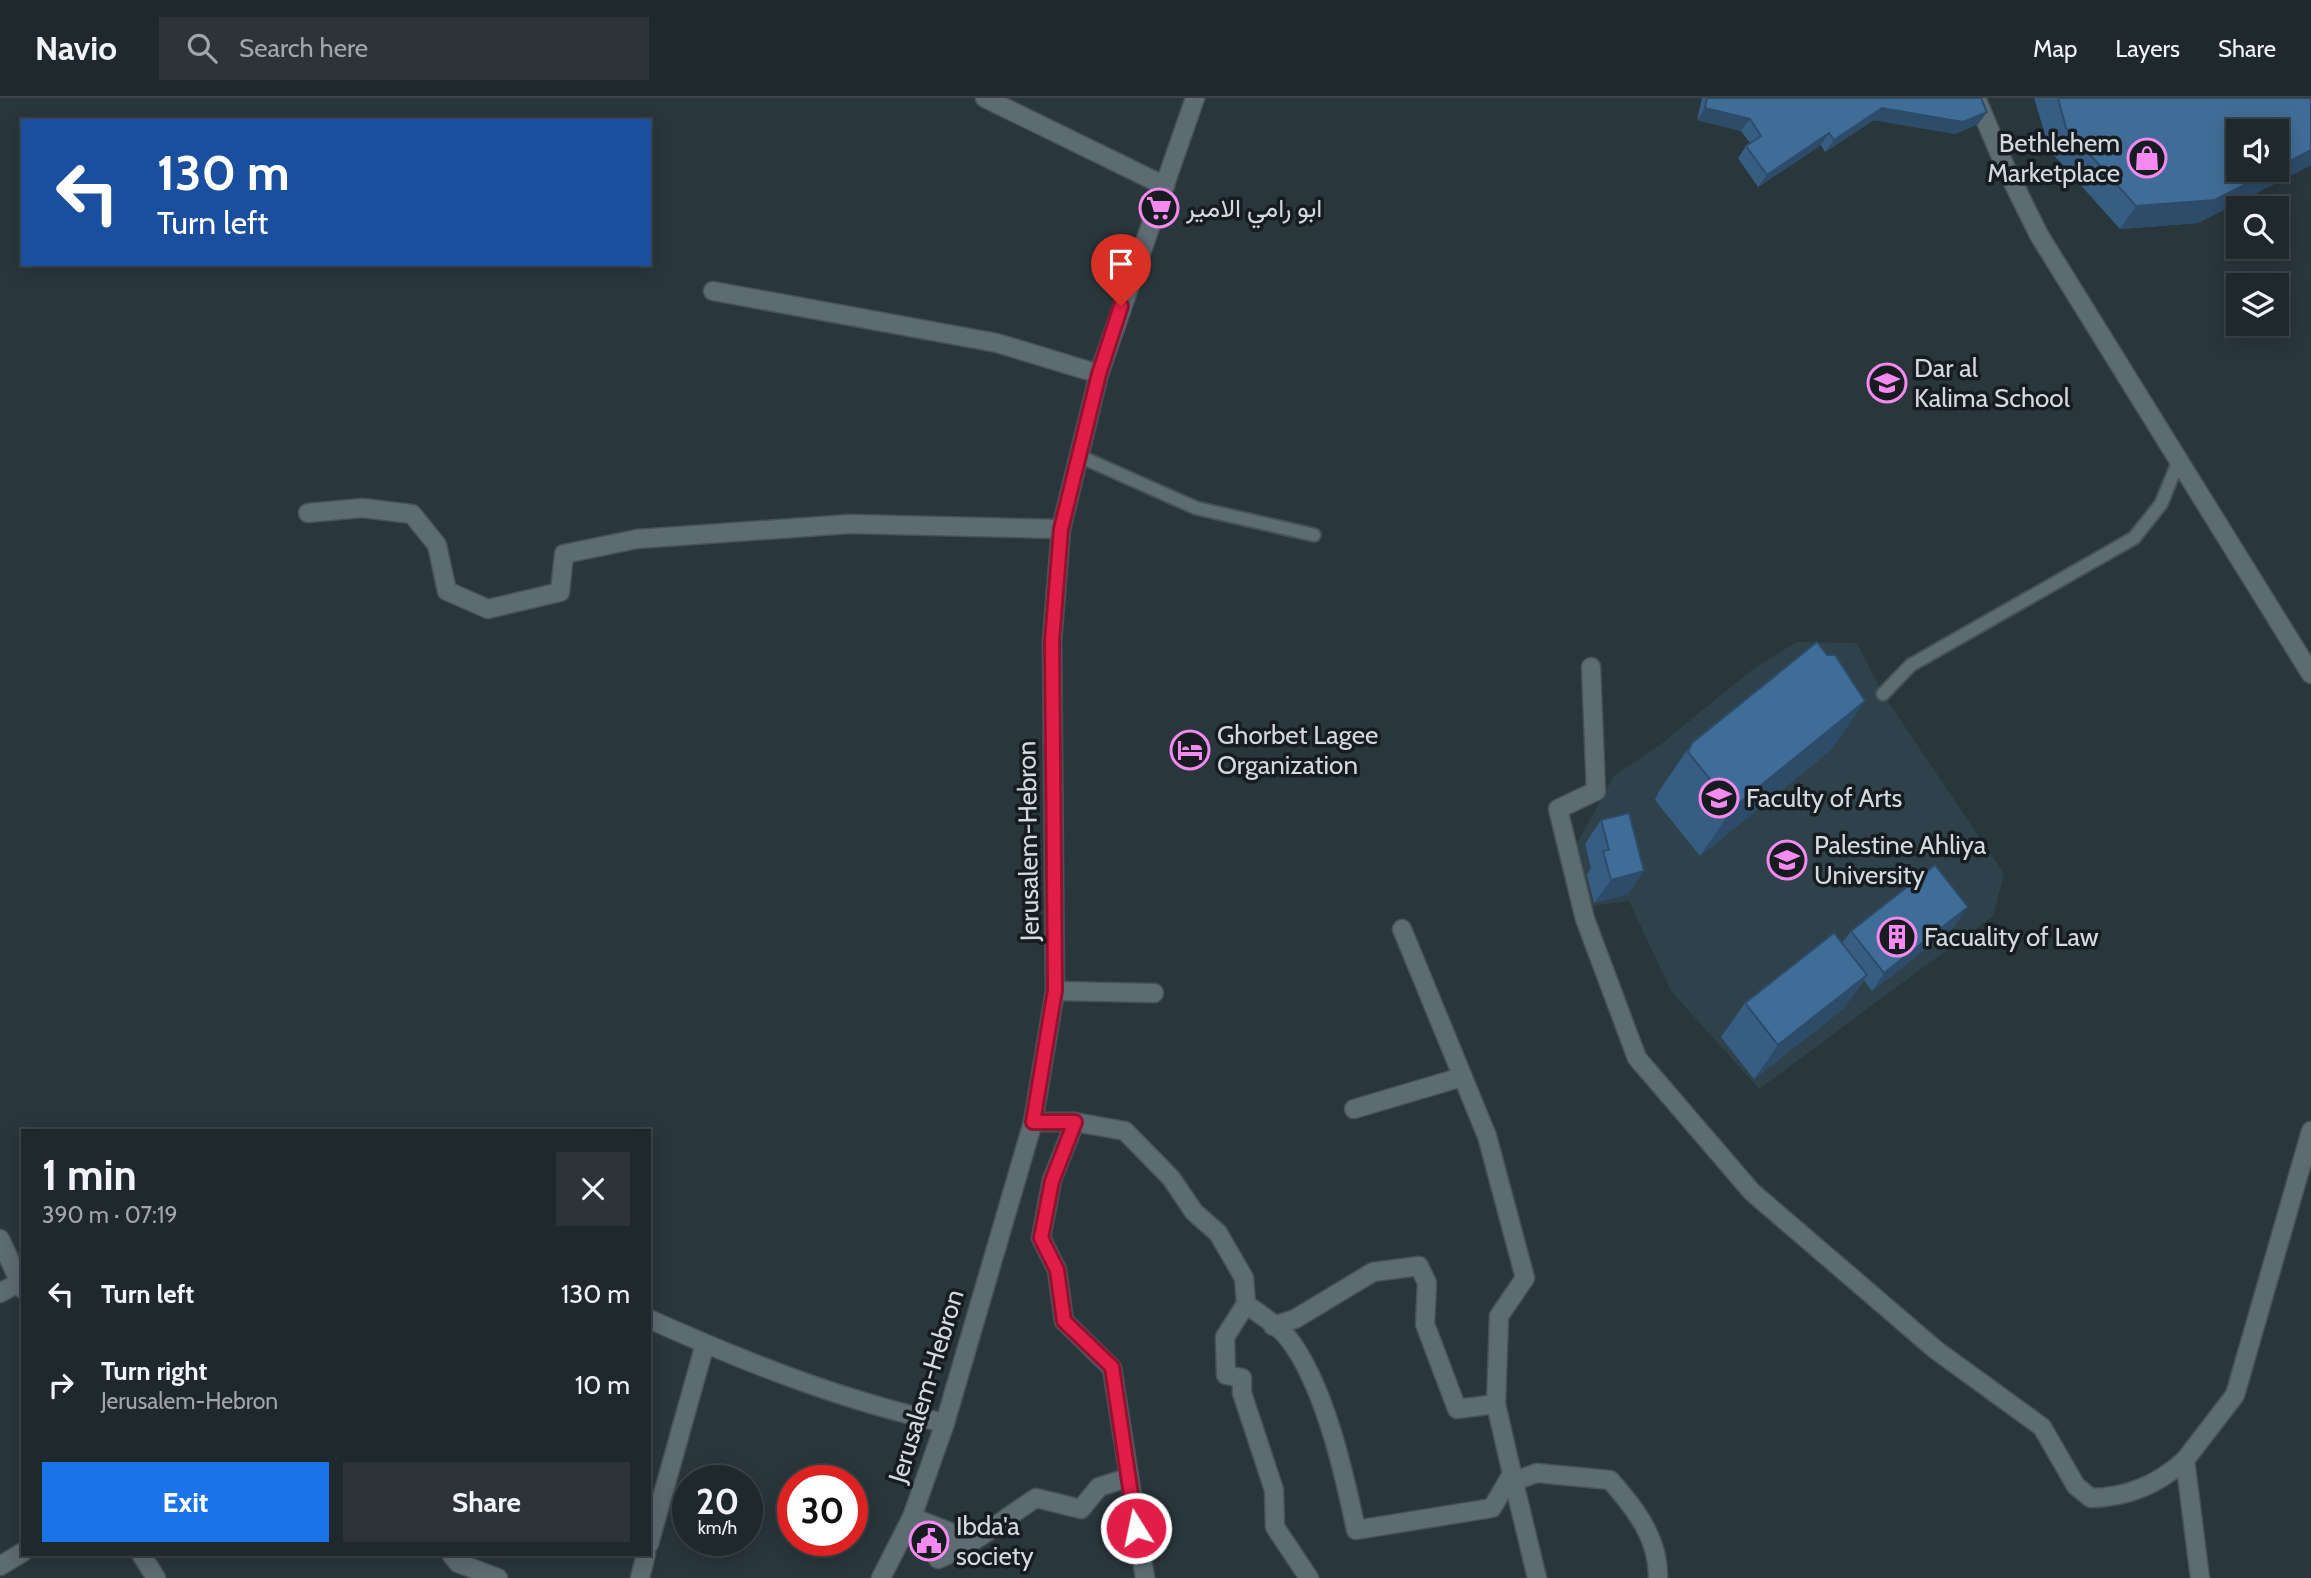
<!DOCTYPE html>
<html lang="en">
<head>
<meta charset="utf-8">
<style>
	body { margin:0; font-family:Cabin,Vazirmatn,sans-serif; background:#2c3439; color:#f1f3f6; height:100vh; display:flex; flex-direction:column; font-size:26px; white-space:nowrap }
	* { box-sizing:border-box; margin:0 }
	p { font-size:23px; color:#a1a6aa }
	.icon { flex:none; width:38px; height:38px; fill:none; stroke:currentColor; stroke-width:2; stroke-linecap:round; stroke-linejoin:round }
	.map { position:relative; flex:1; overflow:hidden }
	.sheet { position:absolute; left:21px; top:1031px; width:630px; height:427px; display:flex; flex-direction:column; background:#1f282d; border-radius:0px; box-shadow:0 4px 18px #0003,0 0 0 2px #3c4449 }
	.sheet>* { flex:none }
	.hud { position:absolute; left:21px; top:21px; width:630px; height:147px; border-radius:0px; box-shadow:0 4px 18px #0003,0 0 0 2px #3c4449; background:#1a4fa0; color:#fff; overflow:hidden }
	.controls { position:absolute; left:2226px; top:21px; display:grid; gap:14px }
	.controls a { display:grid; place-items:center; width:63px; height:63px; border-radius:0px; background:#1f282d; box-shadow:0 4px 18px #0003,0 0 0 2px #3c4449; font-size:35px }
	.speed { position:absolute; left:672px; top:1367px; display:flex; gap:14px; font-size:35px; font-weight:700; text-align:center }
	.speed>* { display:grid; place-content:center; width:91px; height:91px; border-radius:50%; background:#1f282d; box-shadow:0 4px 18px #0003,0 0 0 2px #3c4449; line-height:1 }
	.speed small { font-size:18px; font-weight:400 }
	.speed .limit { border:10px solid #d22; background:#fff; color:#111 }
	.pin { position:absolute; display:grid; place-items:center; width:60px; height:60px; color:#fff; margin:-72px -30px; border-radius:50% 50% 50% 0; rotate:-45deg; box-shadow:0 0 7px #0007 }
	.pin .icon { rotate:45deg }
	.me { position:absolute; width:77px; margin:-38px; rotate:350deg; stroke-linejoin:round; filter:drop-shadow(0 0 5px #0008) }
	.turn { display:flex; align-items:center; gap:24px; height:147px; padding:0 21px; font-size:32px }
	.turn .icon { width:91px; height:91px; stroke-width:2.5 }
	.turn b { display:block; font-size:49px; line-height:60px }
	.round { display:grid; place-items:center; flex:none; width:74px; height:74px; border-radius:0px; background:#2c3439 }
	.summary { display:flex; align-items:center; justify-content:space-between; height:119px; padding:0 21px }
	h1 { font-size:42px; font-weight:800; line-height:52px }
	.primary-button { display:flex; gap:14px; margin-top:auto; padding:14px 21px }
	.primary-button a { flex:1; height:80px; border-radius:0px; background:#1a73e8; color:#fff; font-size:28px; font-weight:800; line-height:80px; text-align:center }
	.primary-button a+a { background:#2c3439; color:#f1f3f6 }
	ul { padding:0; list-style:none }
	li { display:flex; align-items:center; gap:21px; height:91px; padding:0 21px }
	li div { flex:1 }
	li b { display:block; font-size:26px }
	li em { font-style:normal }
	header { display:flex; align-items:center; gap:42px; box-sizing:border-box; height:98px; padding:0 35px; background:#1f282d; border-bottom:2px solid #3c4449 }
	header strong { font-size:33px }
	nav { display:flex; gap:38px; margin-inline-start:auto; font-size:24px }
	.search { width:490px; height:63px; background:#2c3439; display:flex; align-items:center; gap:18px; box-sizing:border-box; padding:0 24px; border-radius:0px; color:#a1a6aa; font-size:26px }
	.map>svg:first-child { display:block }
	.built { fill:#2f424b }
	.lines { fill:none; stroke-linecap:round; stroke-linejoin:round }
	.lane-casing { stroke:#475257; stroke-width:16 }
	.street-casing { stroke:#475257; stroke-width:21 }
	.secondary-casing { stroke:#475257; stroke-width:21 }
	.lane { stroke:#5d6b72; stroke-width:12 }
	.street { stroke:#5d6b72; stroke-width:18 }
	.secondary { stroke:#5d6b72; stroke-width:18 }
	.wall { fill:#375e82 }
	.shaded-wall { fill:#2d4c6a }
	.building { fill:#406d97; stroke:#2d4c6a; stroke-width:2 }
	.route-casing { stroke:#92132f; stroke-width:18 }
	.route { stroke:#e11d48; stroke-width:12 }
	.labels { text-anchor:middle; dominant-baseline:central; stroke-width:7; stroke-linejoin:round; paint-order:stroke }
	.poi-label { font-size:26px; fill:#d2dade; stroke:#161c1f; text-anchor:start }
	.street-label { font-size:26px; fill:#d2dade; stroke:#161c1f }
</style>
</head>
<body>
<header>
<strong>Navio</strong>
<div class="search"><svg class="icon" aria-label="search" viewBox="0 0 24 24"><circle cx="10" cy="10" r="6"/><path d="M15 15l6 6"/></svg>Search here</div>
<nav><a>Map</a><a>Layers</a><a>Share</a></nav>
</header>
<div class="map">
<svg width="2311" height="1480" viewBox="0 0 2311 1480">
	<rect width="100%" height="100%" fill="#29363c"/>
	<path class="built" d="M1796 544 1857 545 1883 596 2004 776 1993 818 1759 991 1671 893 1629 803 1592 808 1575 749 1614 678 1660 647 1749 574Z"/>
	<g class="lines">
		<defs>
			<g id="lane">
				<path d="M1079 358 1196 410 1314 437"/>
				<path d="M1883 596 1911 567 2134 440 2161 406 2179 362"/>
			</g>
			<g id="street">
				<path d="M985 0 1165 88"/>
				<path d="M1976 0 2004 66 2039 137 2311 576"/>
				<path d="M713 193 997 245 1099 276"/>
				<path d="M308 415 362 410 412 416 437 447 447 493 488 511 560 494 564 456 637 441 850 426 1061 431"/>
				<path d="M1591 569 1596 693 1558 711 1585 821 1637 960 1752 1094 1936 1252 2042 1329 2076 1388 2091 1400C2128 1399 2157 1387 2185 1362"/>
				<path d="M1055 893 1154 895"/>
				<path d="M1354 1011 1462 979"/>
				<path d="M1033 1024H1075L1125 1033 1171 1080 1194 1114 1218 1135 1244 1180 1246 1206C1259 1216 1278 1227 1288 1240 1324 1286 1344 1374 1356 1432L1492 1410 1512 1376 1496 1306 1499 1218 1525 1180 1487 1038 1402 831"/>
				<path d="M1075 1024 1052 1082 1041 1140 1057 1172 1064 1223 1112 1270 1145 1480"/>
				<path d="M0 1141 23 1191"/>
				<path d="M0 1195 20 1184"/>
				<path d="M1246 1206 1225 1239 1226 1277 1242 1280V1295L1274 1392 1275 1429 1309 1480"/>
				<path d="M649 1221C745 1264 843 1303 945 1325"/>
				<path d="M1273 1228 1295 1221 1373 1174 1419 1168 1427 1185 1425 1226 1457 1311 1496 1306"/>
				<path d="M1512 1376 1537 1480"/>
				<path d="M1514 1383 1537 1375 1610 1382C1635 1410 1659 1441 1658 1480"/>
				<path d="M912 1419 955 1436 967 1450"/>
				<path d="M649 1446 705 1246"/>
				<path d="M141 1456 156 1480"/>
				<path d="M451 1456 458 1465 498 1480"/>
				<path d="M938 1461C974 1447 1003 1421 1036 1400L1081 1411 1099 1389 1127 1380"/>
				<path d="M0 1468 23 1454"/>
				<path d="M640 1480 646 1456"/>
				<path d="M2200 1480 2185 1362 2235 1297 2311 1033"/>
			</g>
			<path id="secondary" d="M881 1480 912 1419 945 1325 1033 1024 1055 893 1052 543 1061 431 1099 276 1195 0"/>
		</defs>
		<use href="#lane" class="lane-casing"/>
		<use href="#street" class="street-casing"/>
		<use href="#secondary" class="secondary-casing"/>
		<use href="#lane" class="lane"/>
		<use href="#street" class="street"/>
		<use href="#secondary" class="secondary"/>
	</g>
	<g class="wall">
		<path d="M1702 0H1981L1978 26 1955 36 1874 22 1825 54 1821 47 1758 89 1738 60 1746 48 1750 45 1741 33 1697 22Z"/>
		<path d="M2034 0H2311V67L2198 125 2120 131 2050 53Z"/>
		<path d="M1692 645 1832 651 1700 758 1655 702 1659 693Z"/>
		<path d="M1601 722 1628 796 1594 805 1587 777 1591 770 1585 746Z"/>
		<path d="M1956 827 1872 893 1864 882 1843 911 1754 981 1721 939 1745 905 1842 845 1851 833Z"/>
	</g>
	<g class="shaded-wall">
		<path d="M1705 10 1750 21 1741 33 1697 22Z"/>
		<path d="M1882 10 1987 14 1978 26 1955 36 1874 22 1825 54 1834 42Z"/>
		<path d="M1829 35 1821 47 1758 89 1767 77Z"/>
		<path d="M2311 52V67L2198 125 2120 131 2136 108 2273 72H2277V70Z"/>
		<path d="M1865 603 1832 651 1700 758 1733 710Z"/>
		<path d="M1644 773 1628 796 1594 805 1611 782Z"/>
		<path d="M1968 809 1956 827 1872 893 1884 875Z"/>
		<path d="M1867 877 1843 911 1754 981 1778 947Z"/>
	</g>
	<g class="building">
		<path d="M1707 0H1981L1987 14 1963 24 1882 10 1834 42 1829 35 1767 77 1746 48 1761 38 1750 21 1705 10Z"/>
		<path d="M2058 0H2311V52L2277 70V33H2238V72H2273L2215 102 2136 108 2066 30Z"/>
		<path d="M1817 544 1827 557H1835L1865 603 1733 710 1688 654 1692 645Z"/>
		<path d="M1629 715 1644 773 1611 782 1603 753 1609 752 1601 722Z"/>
		<path d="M1935 767 1968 809 1884 875 1851 833Z"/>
		<path d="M1834 835 1867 877 1778 947 1745 905Z"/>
	</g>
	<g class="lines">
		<defs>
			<path id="route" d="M1121 208 1099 276 1061 431 1052 543 1055 892 1033 1024H1075L1052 1083 1041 1140 1057 1172 1064 1223 1112 1269 1136 1430"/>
		</defs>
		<use href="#route" class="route-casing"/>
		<use href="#route" class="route"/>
	</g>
	<defs>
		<symbol id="shop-ring" viewBox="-11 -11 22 22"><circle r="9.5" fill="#161c1f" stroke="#f489f0" stroke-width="1.5"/><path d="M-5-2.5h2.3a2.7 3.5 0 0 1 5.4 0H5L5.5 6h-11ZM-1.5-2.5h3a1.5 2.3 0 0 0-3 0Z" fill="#f489f0"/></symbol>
		<symbol id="supermarket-ring" viewBox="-11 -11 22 22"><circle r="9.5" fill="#161c1f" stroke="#f489f0" stroke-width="1.5"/><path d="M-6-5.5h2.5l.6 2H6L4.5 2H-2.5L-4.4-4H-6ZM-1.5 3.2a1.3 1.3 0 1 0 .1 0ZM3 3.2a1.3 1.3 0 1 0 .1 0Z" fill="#f489f0"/></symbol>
		<symbol id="school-ring" viewBox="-11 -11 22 22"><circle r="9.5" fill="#161c1f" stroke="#f489f0" stroke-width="1.5"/><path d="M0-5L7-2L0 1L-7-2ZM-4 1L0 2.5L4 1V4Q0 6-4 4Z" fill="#f489f0"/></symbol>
		<symbol id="hotel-ring" viewBox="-11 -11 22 22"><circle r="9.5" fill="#161c1f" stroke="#f489f0" stroke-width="1.5"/><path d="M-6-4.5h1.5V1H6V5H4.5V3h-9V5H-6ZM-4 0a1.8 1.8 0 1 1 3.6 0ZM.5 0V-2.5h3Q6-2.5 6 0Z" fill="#f489f0"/></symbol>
		<symbol id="university-ring" viewBox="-11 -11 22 22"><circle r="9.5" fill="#161c1f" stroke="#f489f0" stroke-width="1.5"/><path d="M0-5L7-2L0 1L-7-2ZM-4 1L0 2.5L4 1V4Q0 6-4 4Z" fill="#f489f0"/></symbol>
		<symbol id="building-ring" viewBox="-11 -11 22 22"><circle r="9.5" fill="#161c1f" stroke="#f489f0" stroke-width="1.5"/><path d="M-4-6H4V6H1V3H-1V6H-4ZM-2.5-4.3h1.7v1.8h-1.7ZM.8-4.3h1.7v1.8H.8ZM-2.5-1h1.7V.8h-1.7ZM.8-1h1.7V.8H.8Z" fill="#f489f0"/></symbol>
		<symbol id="civic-ring" viewBox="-11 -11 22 22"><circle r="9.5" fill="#161c1f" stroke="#f489f0" stroke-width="1.5"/><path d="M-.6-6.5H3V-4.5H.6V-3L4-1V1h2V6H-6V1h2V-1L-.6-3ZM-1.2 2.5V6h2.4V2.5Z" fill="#f489f0"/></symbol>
	</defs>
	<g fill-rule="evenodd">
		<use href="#shop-ring" x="2125" y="38" width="44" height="44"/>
		<use href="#supermarket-ring" x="1137" y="88" width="44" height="44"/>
		<use href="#school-ring" x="1865" y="263" width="44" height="44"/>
		<use href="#hotel-ring" x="1168" y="630" width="44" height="44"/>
		<use href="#university-ring" x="1697" y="678" width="44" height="44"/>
		<use href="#university-ring" x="1765" y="740" width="44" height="44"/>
		<use href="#building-ring" x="1875" y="817" width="44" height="44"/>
		<use href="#civic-ring" x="907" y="1421" width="44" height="44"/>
	</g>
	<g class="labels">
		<g class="poi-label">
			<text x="2120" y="45" text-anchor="end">Bethlehem<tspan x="2120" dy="30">Marketplace</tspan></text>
			<text x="1186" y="110">ابو رامي الامير</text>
			<text x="1914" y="270">Dar al<tspan x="1914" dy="30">Kalima School</tspan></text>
			<text x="1217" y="637">Ghorbet Lagee<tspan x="1217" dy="30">Organization</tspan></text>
			<text x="1746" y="700">Faculty of Arts</text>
			<text x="1814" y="747">Palestine Ahliya<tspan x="1814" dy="30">University</tspan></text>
			<text x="1924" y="839">Facuality of Law</text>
			<text x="956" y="1428">Ibda'a<tspan x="956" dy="30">society</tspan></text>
		</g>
		<g class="street-label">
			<text transform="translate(1028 743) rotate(-91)">Jerusalem-Hebron</text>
			<text transform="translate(926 1288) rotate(-73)">Jerusalem-Hebron</text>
		</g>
	</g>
</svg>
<div class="controls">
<a><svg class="icon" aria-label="sound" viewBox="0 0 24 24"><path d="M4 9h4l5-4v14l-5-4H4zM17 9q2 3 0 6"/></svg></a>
<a><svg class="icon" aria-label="search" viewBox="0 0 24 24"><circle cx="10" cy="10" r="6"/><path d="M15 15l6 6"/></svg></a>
<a><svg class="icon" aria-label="layers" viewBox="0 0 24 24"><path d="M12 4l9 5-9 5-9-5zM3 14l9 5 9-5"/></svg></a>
</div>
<div class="speed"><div>20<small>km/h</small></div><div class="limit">30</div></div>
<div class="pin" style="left:1121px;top:208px;background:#d93025"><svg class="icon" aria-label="arrive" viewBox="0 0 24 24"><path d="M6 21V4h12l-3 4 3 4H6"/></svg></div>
<svg class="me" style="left:1136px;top:1430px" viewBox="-20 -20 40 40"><circle r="17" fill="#e11d48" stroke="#fff" stroke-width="3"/><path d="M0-11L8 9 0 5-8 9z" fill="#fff"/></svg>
<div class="hud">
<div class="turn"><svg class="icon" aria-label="left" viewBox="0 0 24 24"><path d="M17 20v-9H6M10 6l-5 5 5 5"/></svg><div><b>130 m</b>Turn left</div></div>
</div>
<section class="sheet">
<div class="summary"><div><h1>1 min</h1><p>390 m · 07:19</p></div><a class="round"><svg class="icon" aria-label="close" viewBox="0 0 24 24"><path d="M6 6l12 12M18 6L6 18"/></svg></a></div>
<ul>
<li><svg class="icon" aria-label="left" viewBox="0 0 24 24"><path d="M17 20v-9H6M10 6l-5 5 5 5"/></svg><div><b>Turn left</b></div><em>130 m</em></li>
<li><svg class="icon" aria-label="right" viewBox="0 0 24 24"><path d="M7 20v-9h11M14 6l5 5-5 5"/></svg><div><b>Turn right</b><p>Jerusalem-Hebron</p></div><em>10 m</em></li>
</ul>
<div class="primary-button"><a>Exit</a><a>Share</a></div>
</section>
</div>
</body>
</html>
